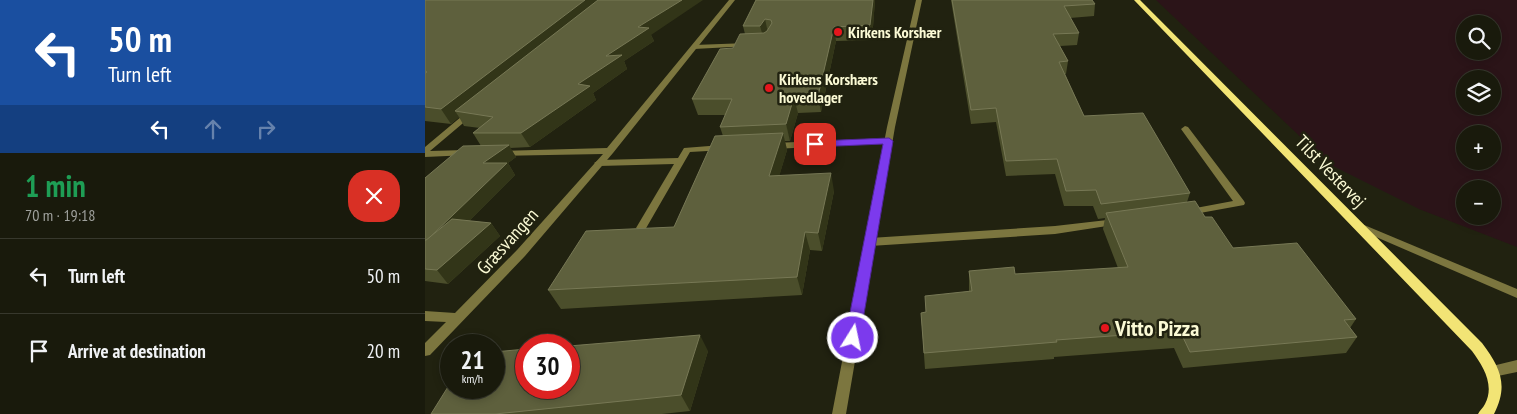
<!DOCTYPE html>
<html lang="en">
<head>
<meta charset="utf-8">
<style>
	body { margin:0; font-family:"PT Sans Narrow",sans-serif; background:#26271a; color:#f1f3f6; height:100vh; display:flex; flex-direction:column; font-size:19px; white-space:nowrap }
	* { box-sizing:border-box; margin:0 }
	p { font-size:16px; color:#9fa19d }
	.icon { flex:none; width:28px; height:28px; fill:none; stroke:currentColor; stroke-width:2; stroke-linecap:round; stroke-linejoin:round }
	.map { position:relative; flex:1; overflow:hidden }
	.sheet { display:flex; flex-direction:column; background:#191a0c; width:425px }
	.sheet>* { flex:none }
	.hud { background:#1a4fa0; color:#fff; overflow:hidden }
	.buttons { position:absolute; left:1031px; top:15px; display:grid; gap:10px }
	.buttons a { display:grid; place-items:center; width:45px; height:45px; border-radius:50%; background:#191a0c; box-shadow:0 2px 8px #0003,0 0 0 1px #37382d; font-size:25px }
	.speed { position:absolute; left:15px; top:334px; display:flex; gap:10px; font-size:25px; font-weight:700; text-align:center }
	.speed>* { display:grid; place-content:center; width:65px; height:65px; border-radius:50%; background:#191a0c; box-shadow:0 2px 8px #0003,0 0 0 1px #37382d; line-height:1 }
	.speed small { font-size:12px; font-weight:400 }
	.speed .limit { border:8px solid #d22; background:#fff; color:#111 }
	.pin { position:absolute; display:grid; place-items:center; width:42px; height:42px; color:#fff; margin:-21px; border-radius:10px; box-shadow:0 2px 8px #0006 }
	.me { position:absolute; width:55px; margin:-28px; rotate:10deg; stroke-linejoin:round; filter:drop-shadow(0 0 4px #0008) }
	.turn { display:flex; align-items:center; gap:18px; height:105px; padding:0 25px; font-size:22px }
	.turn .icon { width:65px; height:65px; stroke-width:2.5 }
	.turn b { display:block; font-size:35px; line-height:42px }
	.lanes { display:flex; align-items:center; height:48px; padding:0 25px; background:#0003; justify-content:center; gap:25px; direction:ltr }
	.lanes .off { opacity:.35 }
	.round { display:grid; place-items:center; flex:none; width:52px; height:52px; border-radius:20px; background:#26271a }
	.headline { display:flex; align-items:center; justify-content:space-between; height:85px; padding:0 25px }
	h1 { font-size:30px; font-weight:600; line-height:38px; color:#1e9e55 }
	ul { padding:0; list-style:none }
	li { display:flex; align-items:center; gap:15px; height:75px; padding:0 25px; border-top:1px solid #37382d }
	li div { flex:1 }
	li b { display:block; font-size:19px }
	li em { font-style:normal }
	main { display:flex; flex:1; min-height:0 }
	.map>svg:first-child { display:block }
	.green { fill:#2b1418; fill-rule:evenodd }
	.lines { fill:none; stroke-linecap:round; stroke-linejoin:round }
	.lane { fill:#7c763f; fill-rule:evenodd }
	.street { fill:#7c763f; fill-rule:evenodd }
	.secondary { fill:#f2e475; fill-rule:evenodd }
	.wall { fill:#4b4e2b }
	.shaded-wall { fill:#323518 }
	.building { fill:#5e603d; stroke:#777855 }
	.route { fill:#7c3aed; stroke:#51269a }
	.poi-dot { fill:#e5161d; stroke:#212210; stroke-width:2 }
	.labels { text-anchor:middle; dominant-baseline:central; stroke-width:5; stroke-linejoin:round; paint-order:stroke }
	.far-poi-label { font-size:16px; font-weight:bold; fill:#fbfad5; stroke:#212210; text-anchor:start }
	.street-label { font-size:19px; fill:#fbfad5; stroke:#212210 }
	.near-poi-label { font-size:22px; font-weight:bold; fill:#fbfad5; stroke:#212210; text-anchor:start }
</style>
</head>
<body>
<main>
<section class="sheet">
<div class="hud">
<div class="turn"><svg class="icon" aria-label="left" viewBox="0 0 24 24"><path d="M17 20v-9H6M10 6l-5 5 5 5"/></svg><div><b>50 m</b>Turn left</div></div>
<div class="lanes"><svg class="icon" aria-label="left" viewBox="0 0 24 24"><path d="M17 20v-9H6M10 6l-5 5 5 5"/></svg><svg class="icon off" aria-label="ahead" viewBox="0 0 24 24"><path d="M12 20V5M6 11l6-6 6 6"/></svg><svg class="icon off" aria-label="right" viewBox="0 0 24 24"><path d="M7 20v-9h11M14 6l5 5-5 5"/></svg></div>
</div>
<div class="headline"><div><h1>1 min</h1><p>70 m · 19:18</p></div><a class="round" style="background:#d93025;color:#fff"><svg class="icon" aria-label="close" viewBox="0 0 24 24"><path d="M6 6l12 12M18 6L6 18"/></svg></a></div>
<ul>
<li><svg class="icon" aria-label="left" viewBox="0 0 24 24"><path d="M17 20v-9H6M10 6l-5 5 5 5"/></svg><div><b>Turn left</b></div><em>50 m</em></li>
<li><svg class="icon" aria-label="arrive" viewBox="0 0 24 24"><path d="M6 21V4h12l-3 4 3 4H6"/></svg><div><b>Arrive at destination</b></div><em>20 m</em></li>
</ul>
</section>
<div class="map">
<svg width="1092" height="414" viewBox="0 0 1092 414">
	<rect width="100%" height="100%" fill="#212210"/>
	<path class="green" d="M731 0H1092V247L994 209 904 164ZM1040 24H1068V51H1040ZM1040 79H1068V106H1040ZM1040 134H1068V161H1040ZM1040 189H1068V216H1040Z"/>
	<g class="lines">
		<g class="lane">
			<path d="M323 43 325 44V46L269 49 266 47 269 45Z"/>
			<path d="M760 126 763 127 819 201 820 203 819 205 764 215 760 214 759 212 760 210 808 201 756 129Z"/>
			<path d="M463 138 466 139 467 141 466 143 349 149 345 146 349 143Z"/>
			<path d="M297 145 301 148 300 150 265 152 220 230 216 231 211 228 249 164 174 166 169 163 174 160 253 158 259 148Z"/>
			<path d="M691 219 695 220 696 222 695 224 630 234 445 246 441 245 440 242 441 239 445 238 630 226Z"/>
			<path d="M932 222 1092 289V298L928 227 927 225 928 223Z"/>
			<path d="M1092 360V372L1068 377 1063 375 1061 371 1063 367Z"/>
		</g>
		<g class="street">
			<path d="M304 0H310L188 153 100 256 5 355 0 356V343L21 322 0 321V311L30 313 92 250 178 154 76 156 72 153 73 151 182 148Z"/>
			<path d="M491 0H497L470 127 421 414H407L462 127Z"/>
			<path d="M43 111H46L50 113 5 151 41 150 45 153 44 155 0 157V147Z"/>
		</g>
		<path class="secondary" d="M709 0H715L1057 343C1075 367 1084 385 1069 414H1053C1055 410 1058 408 1060 404 1070 385 1058 366 1047 351Z"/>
	</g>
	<g class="wall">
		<path d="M0 0 226 35 229 41 199 61 202 69 168 93 171 100 105 147 85 148 91 157 83 163 90 175 44 221 66 223 75 236 23 284 0 281V178L56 146 48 133 55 128 39 126 34 117 26 124 0 121Z"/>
		<path d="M331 0H450L447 40 411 41 396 112 373 113 365 141H360L362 150 354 176 409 191 397 251 385 250 377 295 136 309 123 290 249 227 298 136 295 127 300 115H273L267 99 320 34 318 26Z"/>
		<path d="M526 0H667L670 4 669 16 645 18 654 33 652 45 635 46 643 61 641 74H640L659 116 765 193 762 202 780 217 808 248 931 319 925 328 932 337 921 353 758 368 749 348 629 357V359L500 369 496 313 501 312 544 292V271L590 274 693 268 678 229 680 218 673 219 668 206H639L630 174 581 176 571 122 546 124Z"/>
		<path d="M283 351 265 411 237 414H6Z"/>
	</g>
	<g class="shaded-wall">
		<path d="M160 0H180L30 111 34 117 26 124 16 109Z"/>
		<path d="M257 0H278L226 35 229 41 199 61 202 69 168 93 171 100 105 147 96 133 153 84 181 56 213 27Z"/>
		<path d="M448 0H450L447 40 445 25Z"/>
		<path d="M340 19 343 33 339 40 335 26Z"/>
		<path d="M409 27 411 41 396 112 393 96Z"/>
		<path d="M369 97 373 113 365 141 361 124Z"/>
		<path d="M358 133 362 150 349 194 344 176Z"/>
		<path d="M84 145 91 157 83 163 90 175 13 252 2 240 58 163Z"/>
		<path d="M406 173 409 191 397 251 393 233Z"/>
		<path d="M66 223 75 236 23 284 12 270Z"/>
		<path d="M380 232 385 250 377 295 372 277Z"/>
		<path d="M275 335 283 351 265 411 256 395Z"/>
	</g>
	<g class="building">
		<path d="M0 0H160L16 109 0 107V73L2 72 0 71Z"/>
		<path d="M173 0H257L213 27 224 28 181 56 197 55 153 84 165 86 96 133H48L68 117 30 111Z"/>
		<path d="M331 0H448L445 25 409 27 393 96 369 97 361 124 295 127 307 99H267L295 49 308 48 315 34 339 33 342 31 347 23 346 20 340 19 335 26H318Z"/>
		<path d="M527 0H667L670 4 639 6 654 33 628 34 643 61 634 62 659 116 718 113 765 193 676 204 671 190 641 191 632 159 581 161 571 108 546 110Z"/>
		<path d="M358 133 344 176 406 173 393 233 380 232 372 277 123 290 161 231 249 227 290 136Z"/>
		<path d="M84 145 58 163H82L2 240H0V178L38 146Z"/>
		<path d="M770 201 780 217H787L808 248 872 243 931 319 919 320 932 337 765 352 755 331 631 340 632 342 499 353 496 313 501 312 500 296 547 291 544 271 589 267 590 274 703 267 681 213Z"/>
		<path d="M27 219 66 223 12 270 0 269V241Z"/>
		<path d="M275 335 256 395 70 414H6L26 382V388H69V352L101 349V388H144V346Z"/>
	</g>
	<path class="route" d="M464 138 468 141 435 338 433 342 428 343 423 342 420 338 458 144 390 147 385 144 390 141Z"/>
	<g class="poi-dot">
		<circle cx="413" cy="32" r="5"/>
		<circle cx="344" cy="88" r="5"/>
		<circle cx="680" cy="328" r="5"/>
	</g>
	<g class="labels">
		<g class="far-poi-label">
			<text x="423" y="32">Kirkens Korshær</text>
			<text x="354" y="79">Kirkens Korshærs<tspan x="354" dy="18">hovedlager</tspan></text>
		</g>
		<g class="street-label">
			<text transform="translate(906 171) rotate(46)">Tilst Vestervej</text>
			<text transform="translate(82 241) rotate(-48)">Græsvangen</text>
		</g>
		<g class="near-poi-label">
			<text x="690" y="328">Vitto Pizza</text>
		</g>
	</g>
</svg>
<div class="buttons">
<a><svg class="icon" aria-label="search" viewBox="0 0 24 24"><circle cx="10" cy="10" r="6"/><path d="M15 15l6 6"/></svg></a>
<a><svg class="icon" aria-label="layers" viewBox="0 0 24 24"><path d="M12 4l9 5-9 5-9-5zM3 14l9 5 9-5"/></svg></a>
<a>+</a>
<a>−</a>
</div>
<div class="speed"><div>21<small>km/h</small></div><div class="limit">30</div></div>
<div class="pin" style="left:390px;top:144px;background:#d93025"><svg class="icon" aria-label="arrive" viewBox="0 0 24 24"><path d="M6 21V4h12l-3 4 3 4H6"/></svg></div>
<svg class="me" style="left:428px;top:338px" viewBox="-20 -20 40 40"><circle r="17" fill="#7c3aed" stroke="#fff" stroke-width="3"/><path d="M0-11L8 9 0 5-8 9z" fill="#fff"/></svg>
</div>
</main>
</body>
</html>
